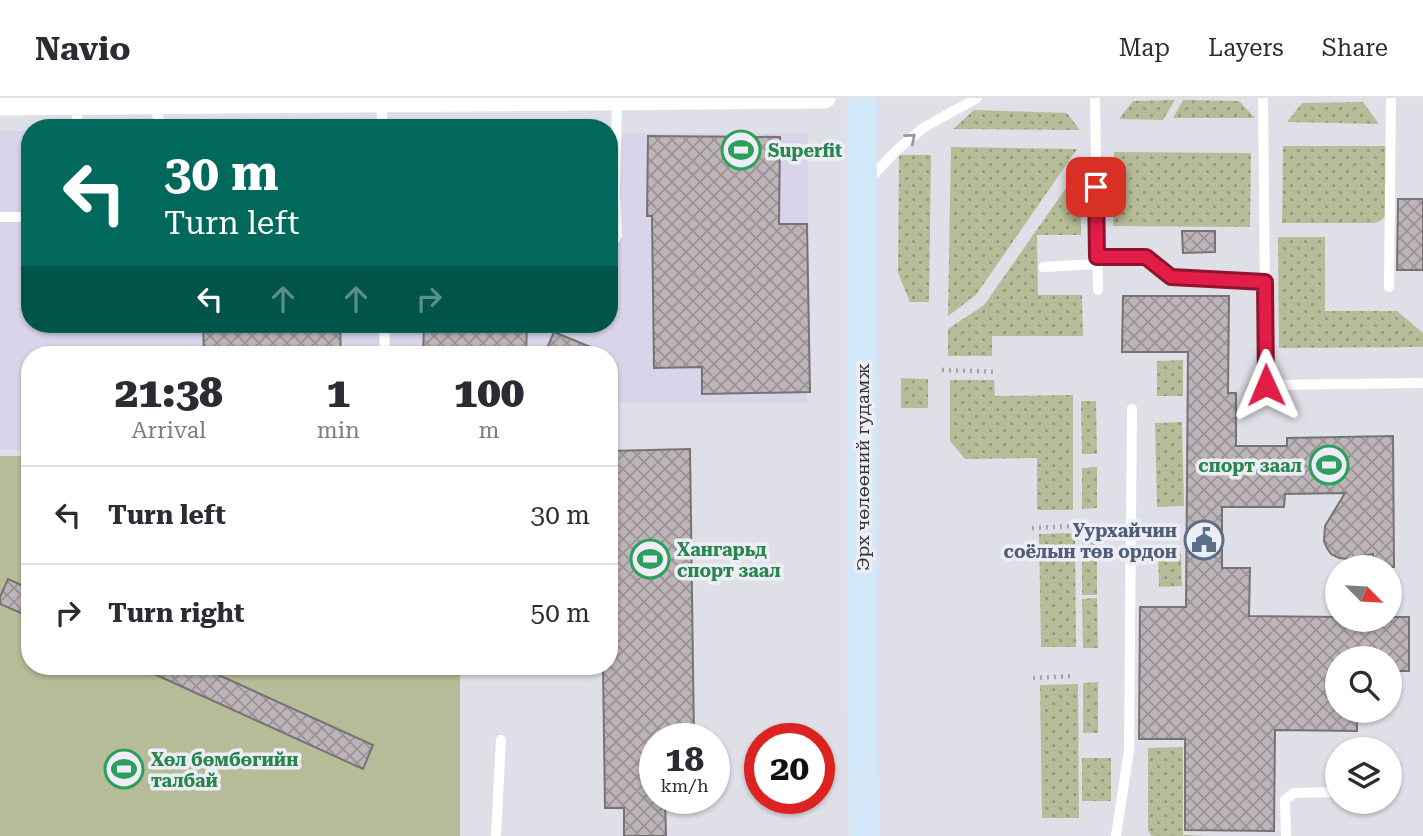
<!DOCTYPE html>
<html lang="en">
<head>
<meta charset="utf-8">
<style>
	body { margin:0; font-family:"Roboto Serif",serif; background:#f2f2f3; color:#2b2b33; height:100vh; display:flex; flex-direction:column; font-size:26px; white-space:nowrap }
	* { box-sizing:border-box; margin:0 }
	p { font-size:23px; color:#7c7c81 }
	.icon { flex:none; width:38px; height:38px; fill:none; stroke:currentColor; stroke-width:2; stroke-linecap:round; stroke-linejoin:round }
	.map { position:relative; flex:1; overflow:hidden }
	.side { position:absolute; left:21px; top:248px; width:597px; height:329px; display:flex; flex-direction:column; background:#fff; border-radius:28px; box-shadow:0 2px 5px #0004 }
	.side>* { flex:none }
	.banner { position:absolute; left:21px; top:21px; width:597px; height:214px; border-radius:28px; box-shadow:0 2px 5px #0004; background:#00695c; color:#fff; overflow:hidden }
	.needle { width:46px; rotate:114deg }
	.tools { position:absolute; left:1325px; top:457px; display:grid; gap:14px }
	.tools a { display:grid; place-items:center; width:77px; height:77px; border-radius:50%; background:#fff; box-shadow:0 2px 5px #0004; font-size:35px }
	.speed { position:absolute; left:639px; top:625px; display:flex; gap:14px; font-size:35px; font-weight:700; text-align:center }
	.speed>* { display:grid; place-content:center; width:91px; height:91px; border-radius:50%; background:#fff; box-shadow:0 2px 5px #0004; line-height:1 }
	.speed small { font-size:18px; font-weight:400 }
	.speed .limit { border:10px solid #d22; background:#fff; color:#111 }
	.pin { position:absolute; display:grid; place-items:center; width:60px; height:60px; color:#fff; margin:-30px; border-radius:14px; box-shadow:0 4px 10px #0006 }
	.me { position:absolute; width:77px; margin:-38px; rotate:359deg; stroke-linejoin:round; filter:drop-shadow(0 0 5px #0008) }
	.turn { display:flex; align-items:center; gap:24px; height:147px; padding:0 28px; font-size:32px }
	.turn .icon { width:91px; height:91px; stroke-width:2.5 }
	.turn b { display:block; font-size:49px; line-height:60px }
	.lanes { display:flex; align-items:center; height:66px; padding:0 28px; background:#0003; justify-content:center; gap:35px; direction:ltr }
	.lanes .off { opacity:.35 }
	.eta { display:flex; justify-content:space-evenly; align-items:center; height:119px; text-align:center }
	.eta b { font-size:42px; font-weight:800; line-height:49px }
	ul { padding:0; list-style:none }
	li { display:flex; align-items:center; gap:21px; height:98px; padding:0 28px; border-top:2px solid #e1e1e2 }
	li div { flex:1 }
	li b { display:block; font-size:26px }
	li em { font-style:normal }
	header { display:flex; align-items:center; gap:42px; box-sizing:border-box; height:98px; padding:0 35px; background:#fff; border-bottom:2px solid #e1e1e2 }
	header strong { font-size:33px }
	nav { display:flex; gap:38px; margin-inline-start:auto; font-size:24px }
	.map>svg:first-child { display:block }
	.commercial { fill:#d8d4e9 }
	.grass { fill:url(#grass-dots) }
	.garden { fill:#b7bc98 }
	.building { fill:url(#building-cross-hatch); stroke:#797275; stroke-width:2 }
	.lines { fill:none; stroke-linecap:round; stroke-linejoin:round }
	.path { stroke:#a4a5aa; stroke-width:4.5; stroke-dasharray:2 5; stroke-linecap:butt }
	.service { stroke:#fff; stroke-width:10 }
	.minor { stroke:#fff; stroke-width:21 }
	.secondary { stroke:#d2e8f9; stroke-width:30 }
	.oneway { stroke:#98989a }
	.route-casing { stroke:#92132f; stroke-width:18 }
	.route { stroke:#e11d48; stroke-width:12 }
	.labels { text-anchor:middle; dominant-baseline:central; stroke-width:7; stroke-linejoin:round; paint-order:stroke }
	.leisure-label { font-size:18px; font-weight:bold; fill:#27864d; stroke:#ededf5; text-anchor:start }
	.street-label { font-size:18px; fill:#323235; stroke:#ededf5 }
	.service-label { font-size:18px; font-weight:bold; fill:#4e5e75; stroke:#ededf5; text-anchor:end }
</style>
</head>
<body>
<header>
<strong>Navio</strong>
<nav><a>Map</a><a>Layers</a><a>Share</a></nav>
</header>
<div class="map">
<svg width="1423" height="738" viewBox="0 0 1423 738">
	<defs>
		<pattern id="grass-dots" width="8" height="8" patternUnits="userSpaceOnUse" patternTransform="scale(1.75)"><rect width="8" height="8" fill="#b7bc98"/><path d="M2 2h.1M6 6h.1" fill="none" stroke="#95997d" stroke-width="1.8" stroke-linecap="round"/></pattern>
		<pattern id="building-cross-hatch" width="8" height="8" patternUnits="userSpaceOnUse" patternTransform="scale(1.75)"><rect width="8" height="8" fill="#bcb4b8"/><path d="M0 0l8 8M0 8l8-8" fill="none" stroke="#999396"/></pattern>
	</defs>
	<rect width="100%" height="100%" fill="#dfe0e7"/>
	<path class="commercial" d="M0 33H30V226H609V35H808L807 305H609V257H30V352L0 351Z"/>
	<g class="grass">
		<path d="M1175 2 1163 22 1119 21 1133 3Z"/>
		<path d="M1183 2 1239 3 1255 20H1173Z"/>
		<path d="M1363 4 1379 26 1287 24 1302 5Z"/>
		<path d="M974 12 1067 15 1080 32 953 31Z"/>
		<path d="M1283 48H1388L1386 118 1380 123 1374 125H1282Z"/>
		<path d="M951 49 1077 51 976 197 948 218Z"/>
		<path d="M1114 54 1251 55 1250 129 1113 128Z"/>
		<path d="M899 57H931L929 204H910L898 175Z"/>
		<path d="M1080 70 1081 137H1037L1038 197H1082L1083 238H992V258H948V231L984 207Z"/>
		<path d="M1278 139H1325V213H1397L1423 235V249L1279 250Z"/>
		<path d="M1183 262V298H1157V263Z"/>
		<path d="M901 280 928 281V310H901Z"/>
		<path d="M950 282H994L995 298 1073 297V412H1037V360L965 361 950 343Z"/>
		<path d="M1081 303H1096L1097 356H1082Z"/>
		<path d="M1182 324 1184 408 1157 409 1155 325Z"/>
		<path d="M1097 369V410L1082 411V370Z"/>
		<path d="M1075 435 1076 549H1041L1039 436Z"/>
		<rect x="1082" y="437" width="15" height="60"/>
		<path d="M1158 456H1181L1182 488 1159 489Z"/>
		<path d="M1097 500 1098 550H1083L1082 501Z"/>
		<path d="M1098 584V635H1083V585Z"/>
		<path d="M1078 586 1079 720H1042L1040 587Z"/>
		<path d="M1183 649V737L1209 738H1152L1148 733V650Z"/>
		<rect x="1082" y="660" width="29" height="43"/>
	</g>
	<path class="garden" d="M0 358H30V569H460V738H0Z"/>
	<g class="building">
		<path d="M648 38 780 39 779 126H807L810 294 702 296V269L654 270 652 118H647Z"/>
		<path d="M1398 101H1423V172H1397Z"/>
		<path d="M1182 133H1215V154L1183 155Z"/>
		<path d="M1123 198H1229L1228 295H1236V348H1287V340L1393 338 1394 469H1373V456L1347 461 1339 460 1331 456 1327 450 1324 443 1325 428 1345 395 1285 396 1284 409H1222V470H1250L1249 518 1337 519V522H1390V519H1409V573H1390V560H1337V612H1357V633L1275 632 1274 733 1185 732V641H1139L1140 509H1186L1188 254H1122Z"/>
		<path d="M203 226H340L341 257H204Z"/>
		<path d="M424 226H527L526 257H423Z"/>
		<path d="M554 234 610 257H544Z"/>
		<path d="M690 351 694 640H654V700H665L666 738H624V710H605L603 569H609V353Z"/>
		<path d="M8 481 30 491V519L0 506V499Z"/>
		<path d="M139 569H201L373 647 363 671Z"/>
	</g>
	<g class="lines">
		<g class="path">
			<path d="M942 272 997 274"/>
			<path d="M1032 430 1075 428"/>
			<path d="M1033 580 1075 578"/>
		</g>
		<g class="service">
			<path d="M1095 0 1098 192"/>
			<path d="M1263 0 1266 287 1421 285"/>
			<path d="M152 3 162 30"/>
			<path d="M382 4V30"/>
			<path d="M77 30V6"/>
			<path d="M869 81 897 52 923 30 977 0"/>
			<path d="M0 119H30"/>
			<path d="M609 152 617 137 615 95 617 2"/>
			<path d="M1097 159H1146L1171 179 1265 184"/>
			<path d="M1043 169 1098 166"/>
			<path d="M1389 189 1391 0"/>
			<path d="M384 226 385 257"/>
			<path d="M496 738 501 642"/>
			<path d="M1116 738 1129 652 1132 311"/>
			<path d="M1286 738 1285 702 1294 695 1337 694"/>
		</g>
		<path class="minor" d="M0 7 825 0"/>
		<path class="secondary" d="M862 0V550L864 738"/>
	</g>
	<defs><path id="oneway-chevron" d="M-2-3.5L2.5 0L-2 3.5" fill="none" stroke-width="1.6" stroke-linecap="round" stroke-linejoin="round" transform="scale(1.75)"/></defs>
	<use class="oneway" href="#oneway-chevron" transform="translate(911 40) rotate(-40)"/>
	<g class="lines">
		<defs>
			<path id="route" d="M1096 89 1097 159H1146L1171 179 1265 184 1266 287"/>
		</defs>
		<use href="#route" class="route-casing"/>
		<use href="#route" class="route"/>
	</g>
	<defs>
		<symbol id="stadium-ring" viewBox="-11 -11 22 22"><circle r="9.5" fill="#ededf5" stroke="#2e9e5b" stroke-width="1.5"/><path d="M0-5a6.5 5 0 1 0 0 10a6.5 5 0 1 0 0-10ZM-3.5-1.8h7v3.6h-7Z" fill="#2e9e5b"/></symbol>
		<symbol id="civic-ring" viewBox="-11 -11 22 22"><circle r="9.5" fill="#ededf5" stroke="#5c6f8a" stroke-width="1.5"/><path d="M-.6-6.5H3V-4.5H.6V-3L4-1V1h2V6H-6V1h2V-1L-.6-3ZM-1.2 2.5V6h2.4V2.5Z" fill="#5c6f8a"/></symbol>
	</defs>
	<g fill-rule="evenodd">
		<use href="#stadium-ring" x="719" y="30" width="44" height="44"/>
		<use href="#stadium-ring" x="1307" y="345" width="44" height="44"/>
		<use href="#civic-ring" x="1182" y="420" width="44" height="44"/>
		<use href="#stadium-ring" x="628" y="439" width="44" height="44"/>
		<use href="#stadium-ring" x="102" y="649" width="44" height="44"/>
	</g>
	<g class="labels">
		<g class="leisure-label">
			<text x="768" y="52">Superfit</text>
			<text x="1302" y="367" text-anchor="end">спорт заал</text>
			<text x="677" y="451">Хангарьд<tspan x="677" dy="21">спорт заал</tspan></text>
			<text x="151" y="661">Хөл бөмбөгийн<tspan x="151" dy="21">талбай</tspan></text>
		</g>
		<g class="street-label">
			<text transform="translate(862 369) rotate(-90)">Эрх чөлөөний гудамж</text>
		</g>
		<g class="service-label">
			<text x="1177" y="432">Уурхайчин<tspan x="1177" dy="21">соёлын төв ордон</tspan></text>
		</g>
	</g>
</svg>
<div class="tools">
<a><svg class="needle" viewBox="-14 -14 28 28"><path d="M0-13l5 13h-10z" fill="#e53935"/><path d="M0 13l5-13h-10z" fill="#7c7c81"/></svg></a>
<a><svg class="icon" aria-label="search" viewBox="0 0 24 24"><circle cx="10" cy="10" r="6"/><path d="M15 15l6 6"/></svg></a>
<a><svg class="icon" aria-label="layers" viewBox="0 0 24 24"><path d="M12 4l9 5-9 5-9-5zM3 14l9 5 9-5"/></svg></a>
</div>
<div class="speed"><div>18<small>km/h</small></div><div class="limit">20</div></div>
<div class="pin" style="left:1096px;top:89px;background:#d93025"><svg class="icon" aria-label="arrive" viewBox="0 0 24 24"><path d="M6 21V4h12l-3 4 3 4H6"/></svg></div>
<svg class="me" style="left:1266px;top:287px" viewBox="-20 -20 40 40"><path d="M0-17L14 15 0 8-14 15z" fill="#e11d48" stroke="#fff" stroke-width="4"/></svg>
<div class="banner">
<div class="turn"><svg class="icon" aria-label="left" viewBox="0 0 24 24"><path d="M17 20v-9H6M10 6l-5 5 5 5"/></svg><div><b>30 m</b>Turn left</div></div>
<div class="lanes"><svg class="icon" aria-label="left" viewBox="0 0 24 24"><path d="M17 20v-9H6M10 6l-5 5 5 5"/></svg><svg class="icon off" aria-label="ahead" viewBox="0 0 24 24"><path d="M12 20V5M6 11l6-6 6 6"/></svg><svg class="icon off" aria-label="ahead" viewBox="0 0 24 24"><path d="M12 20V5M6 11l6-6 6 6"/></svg><svg class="icon off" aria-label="right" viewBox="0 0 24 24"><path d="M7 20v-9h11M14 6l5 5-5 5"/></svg></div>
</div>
<section class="side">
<div class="eta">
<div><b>21:38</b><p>Arrival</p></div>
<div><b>1</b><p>min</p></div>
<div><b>100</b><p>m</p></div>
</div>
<ul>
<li><svg class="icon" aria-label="left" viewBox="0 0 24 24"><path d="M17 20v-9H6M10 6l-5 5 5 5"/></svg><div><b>Turn left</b></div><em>30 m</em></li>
<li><svg class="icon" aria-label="right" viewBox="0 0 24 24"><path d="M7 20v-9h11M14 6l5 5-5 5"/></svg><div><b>Turn right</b></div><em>50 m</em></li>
</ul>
</section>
</div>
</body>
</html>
